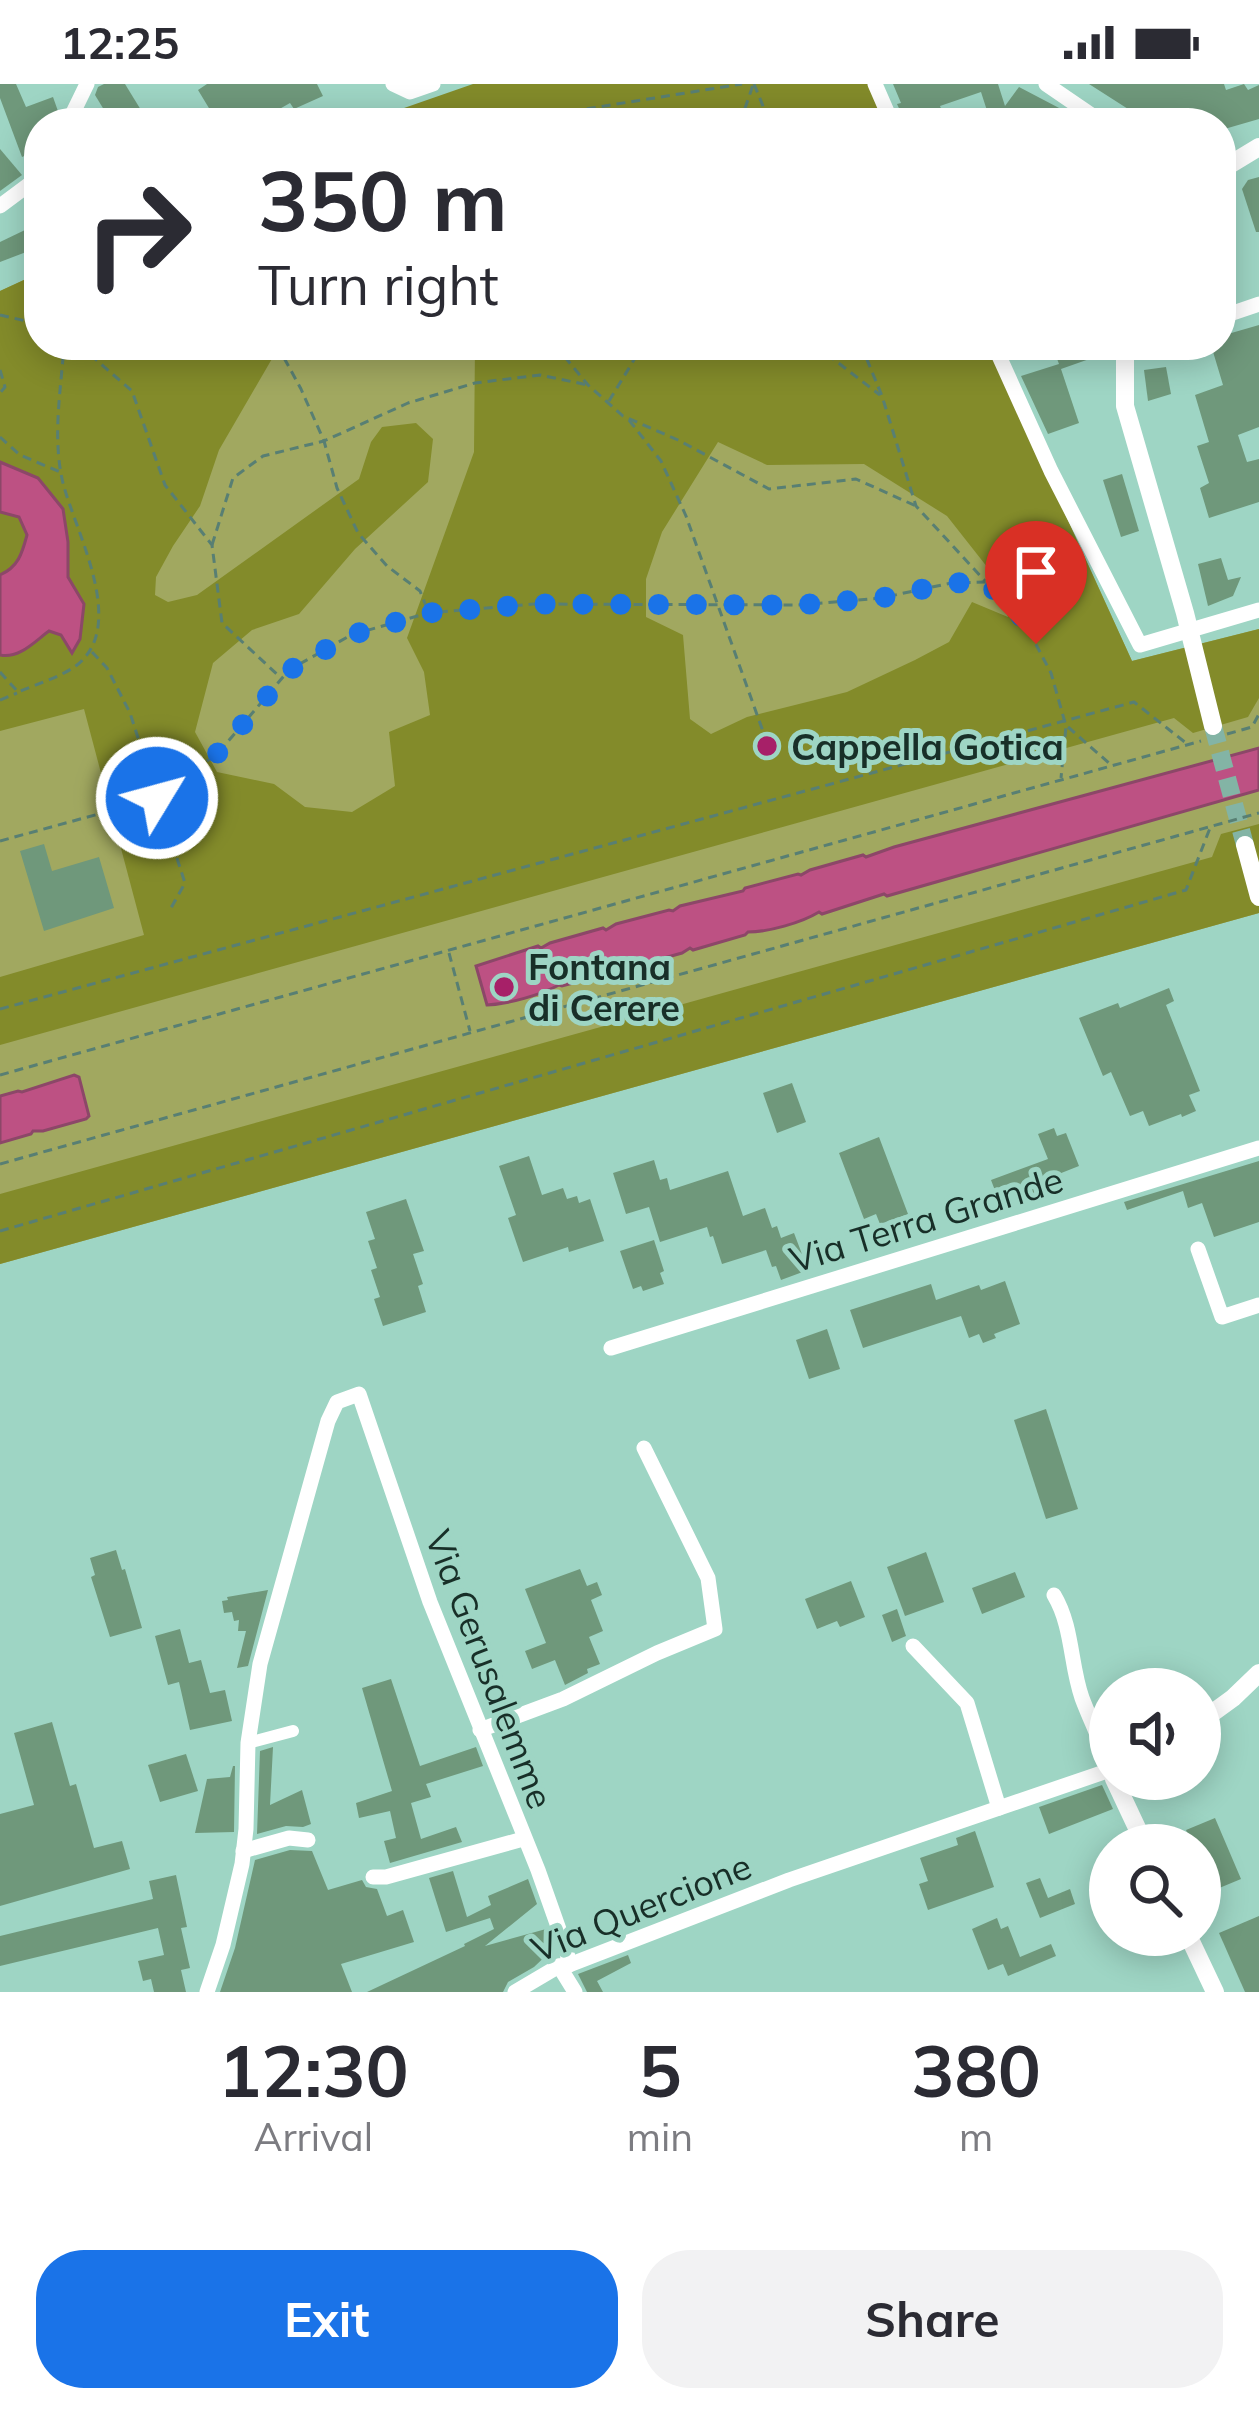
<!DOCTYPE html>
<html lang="en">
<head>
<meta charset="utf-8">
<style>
	body { margin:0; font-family:Mulish,sans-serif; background:#f2f2f3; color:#2b2b33; height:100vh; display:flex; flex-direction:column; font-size:45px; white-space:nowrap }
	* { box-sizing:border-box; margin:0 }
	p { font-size:39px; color:#7c7c81 }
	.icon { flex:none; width:66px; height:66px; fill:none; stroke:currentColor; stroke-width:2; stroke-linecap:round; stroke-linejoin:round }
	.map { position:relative; height:1908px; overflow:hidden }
	.drawer { display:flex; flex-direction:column; background:#fff; flex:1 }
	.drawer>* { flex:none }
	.banner { position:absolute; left:24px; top:24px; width:1212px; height:252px; border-radius:48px; box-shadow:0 6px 30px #0003; background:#fff; color:#2b2b33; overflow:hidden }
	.buttons { position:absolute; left:1089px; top:1584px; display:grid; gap:24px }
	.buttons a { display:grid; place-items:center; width:132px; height:132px; border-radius:50%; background:#fff; box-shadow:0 6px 30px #0003; font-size:60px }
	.pin { position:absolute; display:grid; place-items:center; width:102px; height:102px; color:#fff; margin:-123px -51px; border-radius:50% 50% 50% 0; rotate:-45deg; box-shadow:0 0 12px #0007 }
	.pin .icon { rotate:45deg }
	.me { position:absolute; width:132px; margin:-66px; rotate:53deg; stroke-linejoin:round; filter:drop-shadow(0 0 9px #0008) }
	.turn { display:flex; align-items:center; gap:42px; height:252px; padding:0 36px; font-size:54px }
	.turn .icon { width:156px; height:156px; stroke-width:2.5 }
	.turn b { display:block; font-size:84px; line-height:102px }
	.eta { display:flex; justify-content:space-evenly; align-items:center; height:204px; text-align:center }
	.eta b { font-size:72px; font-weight:700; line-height:84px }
	.cta { display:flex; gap:24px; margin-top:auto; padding:24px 36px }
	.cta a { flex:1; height:138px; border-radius:48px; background:#1a73e8; color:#fff; font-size:48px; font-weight:700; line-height:138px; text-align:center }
	.cta a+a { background:#f2f2f3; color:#2b2b33 }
	.status { display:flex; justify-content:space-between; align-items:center; height:84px; padding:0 60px; background:#fff; direction:ltr }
	.status svg { height:33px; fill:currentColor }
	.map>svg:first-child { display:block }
	.green { fill:#a1a860 }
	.forest { fill:#838b2a; fill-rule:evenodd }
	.water { fill:#bd5183; stroke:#8c4768; stroke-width:3 }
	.building { fill:#6f987b }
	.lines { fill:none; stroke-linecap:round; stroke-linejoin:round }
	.tertiary-tunnel { stroke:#83b4a5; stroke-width:18; stroke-dasharray:18 9; stroke-linecap:butt }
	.path { stroke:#587f73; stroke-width:3; stroke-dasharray:9 6; stroke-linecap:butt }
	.pedestrian { stroke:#fff; stroke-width:12 }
	.minor { stroke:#fff; stroke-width:15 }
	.tertiary { stroke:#fff; stroke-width:18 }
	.route { stroke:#1a73e8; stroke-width:21; stroke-dasharray:0 37.8 }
	.poi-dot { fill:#a72068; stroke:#9ed5c4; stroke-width:4.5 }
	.labels { text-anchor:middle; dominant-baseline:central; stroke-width:10; stroke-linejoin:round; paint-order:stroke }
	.poi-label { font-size:36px; font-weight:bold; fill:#182f28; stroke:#9ed5c4; text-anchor:start }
	.street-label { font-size:36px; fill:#182f28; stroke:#9ed5c4 }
</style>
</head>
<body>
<div class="status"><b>12:25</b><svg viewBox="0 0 49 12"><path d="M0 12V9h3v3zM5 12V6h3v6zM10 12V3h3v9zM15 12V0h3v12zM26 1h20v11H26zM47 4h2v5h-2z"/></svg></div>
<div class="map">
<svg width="1259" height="1908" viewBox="0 0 1259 1908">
	<rect width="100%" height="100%" fill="#9ed5c4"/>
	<path class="green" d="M39 189V261H988L1132 577 1259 545V829L0 1180V207Z"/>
	<g class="forest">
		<path d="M473 0H870L887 39H475L469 27 457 39H361Z"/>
		<path d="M39 189V261H280L219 366 200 422 173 462 156 493 155 511 168 518 197 511 359 395 371 358 382 343 416 339 433 355 428 398 355 465 299 530 252 546 213 579 195 648 217 688 274 700 305 723 352 728 395 702 389 648 430 631 424 588 407 554 474 368 475 261H988L1132 577 1259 545V614L1248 633 1193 649 1174 634 0 961V893L144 851 84 625 0 647V571C19 574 34 558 48 547L61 551 72 568 80 555 84 520 68 493V458L38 394 0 378V207ZM718 358 767 381 864 380 947 432 995 493 1008 533 972 518 949 558 915 576 847 608 747 633 711 650 690 635 683 551 646 533V495L662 448Z"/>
		<path d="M0 428 19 433 27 451C22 470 18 483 0 491Z"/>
		<path d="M1259 740V829L0 1180V1110L1212 773 1221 750Z"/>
	</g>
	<g class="water">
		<path d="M0 378 38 394 63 425 68 458V493L84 520 80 555 72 569 61 551 49 547C34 558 19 575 0 571V491C18 483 22 470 27 451L19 433 0 428Z"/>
		<path d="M1259 664V706L887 812 884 810 822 830 819 828C801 839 768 848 748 848L745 851 693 866 690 864 682 869 628 884 624 883 615 888 562 902 559 901C540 911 509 920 487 921L476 882 538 862 541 864 550 859 603 844 606 846 616 840 669 826 673 827 680 822 743 807 745 804 798 790 801 791 810 786 863 771 866 773 894 763Z"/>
		<path d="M74 991 79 993 89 1032 86 1035 43 1047H33L31 1050 0 1059V1012L18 1007 22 1008Z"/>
	</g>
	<g class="building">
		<path d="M0 0H16L26 23 53 13 59 30 55 39H39V50L33 52 38 66 22 73 0 14Z"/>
		<path d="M104 0H125L144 31 131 39H112L95 11 98 3Z"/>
		<path d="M207 0H317L323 12 294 25 290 19 255 39H244L239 32 229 39H218L198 6Z"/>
		<path d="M893 0H998L1005 22 1019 3 1061 25 1020 39H991L981 8 940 22 942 27 906 39 897 20 901 19Z"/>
		<path d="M1089 0H1224L1226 6 1244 0 1248 6 1259 1V35L1221 46V39H1171L1170 32 1150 39Z"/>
		<path d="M0 65 22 91 0 107Z"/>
		<path d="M1259 93V148H1256L1242 105 1248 96Z"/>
		<path d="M25 146 34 165 0 178V158Z"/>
		<path d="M1259 241V343L1238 351 1247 378 1259 375V418L1209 434 1200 404 1209 399 1197 362 1209 358 1195 311 1223 301 1211 261H1221V252Z"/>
		<path d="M1063 261H1112V267L1061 285 1079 339 1048 350 1021 292 1059 280 1053 264Z"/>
		<path d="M1166 283 1171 310 1148 317 1144 286Z"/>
		<path d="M1122 390 1139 447 1121 453 1103 396Z"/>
		<path d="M1221 474 1228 496 1241 493 1233 512 1208 522 1198 480Z"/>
		<path d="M44 760 52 787 99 773 114 824 44 847 20 767Z"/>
		<path d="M1169 904 1174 917 1166 921 1200 1007 1189 1011 1196 1027 1182 1033 1181 1030 1149 1042 1143 1027 1130 1032 1111 988 1103 992 1079 934 1118 919 1120 924Z"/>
		<path d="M792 999 806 1038 777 1049 763 1009Z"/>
		<path d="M1054 1044 1057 1052 1066 1049 1079 1082 1041 1097 1046 1110 1009 1123 1006 1114 999 1117 991 1096 1048 1075 1038 1050Z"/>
		<path d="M879 1053 908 1130 880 1140 876 1130 864 1135 839 1069Z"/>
		<path d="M529 1072 542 1111 563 1104 567 1115 577 1112 579 1119 590 1115 604 1157 569 1168 568 1163 523 1178 508 1134 516 1131 499 1082Z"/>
		<path d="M654 1076 660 1096 667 1094 670 1106 728 1087 743 1132 765 1124 772 1144 777 1142 781 1154 794 1149 808 1186 781 1196 776 1182 772 1183 766 1166 722 1180 713 1152 710 1153 707 1143 660 1158 649 1123 626 1130 613 1089Z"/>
		<path d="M1259 1077V1138L1214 1153 1202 1119 1188 1124 1183 1107 1127 1126 1124 1118Z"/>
		<path d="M406 1115 424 1167 413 1170 423 1200 418 1202 426 1228 383 1242 374 1215 380 1213 371 1186 377 1184 368 1157 375 1155 366 1128Z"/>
		<path d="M654 1156 664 1187 660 1189 664 1200 643 1207 641 1202 633 1205 620 1167Z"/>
		<path d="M1005 1197 1020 1240 994 1250 996 1254 983 1259 979 1250 969 1254 961 1232 863 1264 850 1226 931 1200 936 1216 979 1201 981 1206Z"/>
		<path d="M827 1245 840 1285 809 1295 796 1256Z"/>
		<path d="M1046 1325 1078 1425 1046 1435 1014 1336Z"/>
		<path d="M116 1466 122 1486 125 1485 142 1544 110 1553 91 1493 95 1491 90 1474Z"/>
		<path d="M926 1468 944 1518 905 1532 887 1483Z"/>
		<path d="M580 1485 587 1502 597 1498 602 1511 591 1516 603 1547 589 1553 600 1580 587 1585 588 1589 565 1601 555 1576 532 1585 525 1567 546 1559 525 1505Z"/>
		<path d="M1015 1488 1025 1513 982 1530 972 1504Z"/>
		<path d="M851 1497 865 1533 840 1543 837 1537 817 1545 805 1515Z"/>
		<path d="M268 1506 248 1582 237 1584 246 1547H238L239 1536 234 1537 232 1528 224 1529 222 1517 228 1516 227 1513Z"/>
		<path d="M897 1525 906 1552 892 1558 882 1531Z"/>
		<path d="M180 1545 189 1579 201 1576 210 1609 225 1606 232 1637 190 1646 179 1598 168 1601 155 1552Z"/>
		<path d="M391 1595 420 1682 476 1663 483 1682 426 1700 431 1713 411 1719 421 1755 456 1743 462 1758 390 1779 384 1757 396 1754 390 1727 359 1734 356 1719 392 1707 362 1604Z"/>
		<path d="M52 1638 70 1702 76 1700 94 1764 122 1757 130 1785 0 1822V1730L34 1721 14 1649Z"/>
		<path d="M273 1663 270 1721 302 1706 311 1740 303 1743 286 1742 257 1750 260 1667Z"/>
		<path d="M186 1670 198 1707 160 1718 148 1681Z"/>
		<path d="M233 1682H235L234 1748 195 1749 207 1695 230 1693Z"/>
		<path d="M1102 1701 1113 1725 1049 1750 1039 1723Z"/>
		<path d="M1215 1734 1241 1795 1212 1807 1200 1778V1761H1193L1186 1746Z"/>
		<path d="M975 1747 994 1803 928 1826 919 1800 928 1797 920 1774 958 1761 956 1754Z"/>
		<path d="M290 1766 312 1767 328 1806 362 1796 366 1803 377 1805 387 1832 403 1826 414 1858 341 1880 352 1908H220L235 1864 255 1776Z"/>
		<path d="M453 1787 467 1833 491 1821 488 1812 528 1795 537 1820 485 1862 546 1845 553 1865 534 1883 508 1898 503 1908H367L465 1862 464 1860 494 1845 490 1834 446 1848 429 1794Z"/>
		<path d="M176 1791 187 1843 181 1844 190 1884 181 1886 186 1908H154L151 1895 143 1897 138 1877 164 1871 158 1844 0 1882V1852L153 1815 149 1797Z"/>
		<path d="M1040 1794 1048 1814 1070 1805 1075 1820 1040 1834 1026 1799Z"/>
		<path d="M1259 1832V1908H1245L1219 1849Z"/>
		<path d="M997 1834 1001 1845 1008 1842 1020 1873 1051 1860 1056 1872 1008 1892 1003 1880 988 1886 972 1845Z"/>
		<path d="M628 1871 631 1879 597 1897 603 1908H587L578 1890Z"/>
	</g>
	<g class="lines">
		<path class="tertiary-tunnel" d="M1213 642 1245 761"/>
		<g class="path">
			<path d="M754 0 770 39"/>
			<path d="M498 39 742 0"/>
			<path d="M740 39 753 1"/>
			<path d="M0 231 39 240"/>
			<path d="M79 261 132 307 165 401 212 461 222 539 281 594"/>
			<path d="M277 261 301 305 324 357 337 404 358 449 387 482 420 507 428 527"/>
			<path d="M555 261 588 301 623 332 678 356 769 405 856 395 916 422"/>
			<path d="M815 261 880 311"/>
			<path d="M861 261 882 312 916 422 985 497"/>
			<path d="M0 286 5 303 0 309"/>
			<path d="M609 317 643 261"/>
			<path d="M629 336 661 377 686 432 765 653"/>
			<path d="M0 353 20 371 60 388"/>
			<path d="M212 461 233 394 263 372 324 357 408 319 475 299 540 291 588 301"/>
			<path d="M92 568 107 584 130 629 185 799 171 824"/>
			<path d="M0 588 18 608C37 600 61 593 77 581 128 541 75 447 63 399 52 354 61 306 64 261"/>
			<path d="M0 616 17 609"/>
			<path d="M1068 643 1110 680"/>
			<path d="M1227 650 1252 643 1259 630"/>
			<path d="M0 757 157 714 219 668 289 586 351 551 428 529 534 520 798 521 881 514 951 499 986 498 1021 532 1051 589 1066 642 1061 694"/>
			<path d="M449 869 470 947"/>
			<path d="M0 925 1134 618 1186 659"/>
			<path d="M0 991 1201 657"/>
			<path d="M0 1080 1259 729"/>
			<path d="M0 1147 1186 806 1210 744"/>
		</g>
		<path class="pedestrian" d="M248 1659 293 1647"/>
		<g class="minor">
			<path d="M393 0 410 8 433 0"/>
			<path d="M875 0 892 39"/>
			<path d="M1046 0 1103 39"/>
			<path d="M68 39 87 0"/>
			<path d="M0 122 39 93"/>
			<path d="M1221 233 1259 220"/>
			<path d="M994 261 1051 387 1140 561 1259 526"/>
			<path d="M1198 1165 1222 1233 1259 1221"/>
			<path d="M611 1264 1259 1064"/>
			<path d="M913 1562 967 1619 999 1724"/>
			<path d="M480 1646 563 1615 657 1569 715 1545 708 1494 644 1364"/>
			<path d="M243 1767 289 1754 308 1756"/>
			<path d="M373 1793H386L523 1755"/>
			<path d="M559 1882 575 1908"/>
			<path d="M207 1908 223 1861 242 1780 246 1745 248 1659 260 1580 328 1337 337 1318 359 1310 430 1518 538 1786 567 1868 569 1881"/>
			<path d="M515 1908 559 1882 569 1881 789 1796 1110 1686C1103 1661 1091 1638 1082 1614 1070 1580 1073 1543 1054 1511"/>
		</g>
		<g class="tertiary">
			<path d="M1221 86 1259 63"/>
			<path d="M1125 261V322L1185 529 1213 642"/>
			<path d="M1245 761 1259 813"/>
			<path d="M1200 1638 1233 1614 1259 1589"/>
			<path d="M1114 1695 1145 1761"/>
			<path d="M1188 1851 1215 1908"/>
		</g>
	</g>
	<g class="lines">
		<path class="route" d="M157 714 219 668 290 586 351 551 428 529 534 520 798 521 881 514 951 499 986 498 1021 532 1036 560"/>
	</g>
	<g class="poi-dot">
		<circle cx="767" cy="662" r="12"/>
		<circle cx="504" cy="903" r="12"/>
	</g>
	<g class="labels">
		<g class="poi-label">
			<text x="791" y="662">Cappella Gotica</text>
			<text x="528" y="882">Fontana<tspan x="528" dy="41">di Cerere</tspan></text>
		</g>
		<g class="street-label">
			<text transform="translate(926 1135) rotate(-17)">Via Terra Grande</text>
			<text transform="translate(490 1585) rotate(69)">Via Gerusalemme</text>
			<text transform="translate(641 1823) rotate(-22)">Via Quercione</text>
		</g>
	</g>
</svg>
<div class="buttons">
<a><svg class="icon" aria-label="sound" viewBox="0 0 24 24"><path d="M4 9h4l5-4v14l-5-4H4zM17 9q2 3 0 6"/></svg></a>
<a><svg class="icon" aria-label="search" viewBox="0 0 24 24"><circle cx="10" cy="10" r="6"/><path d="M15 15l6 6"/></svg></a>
</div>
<div class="pin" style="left:1036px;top:560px;background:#d93025"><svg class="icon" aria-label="arrive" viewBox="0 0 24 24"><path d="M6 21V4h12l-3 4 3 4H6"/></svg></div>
<svg class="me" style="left:157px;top:714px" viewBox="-20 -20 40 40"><circle r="17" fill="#1a73e8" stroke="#fff" stroke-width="3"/><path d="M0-11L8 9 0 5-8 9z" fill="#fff"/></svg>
<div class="banner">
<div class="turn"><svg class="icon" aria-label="right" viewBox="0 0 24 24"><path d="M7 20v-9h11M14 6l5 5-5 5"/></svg><div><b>350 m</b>Turn right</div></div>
</div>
</div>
<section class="drawer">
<div class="eta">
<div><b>12:30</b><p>Arrival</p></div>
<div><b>5</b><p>min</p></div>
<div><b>380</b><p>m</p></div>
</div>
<div class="cta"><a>Exit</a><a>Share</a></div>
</section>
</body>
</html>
